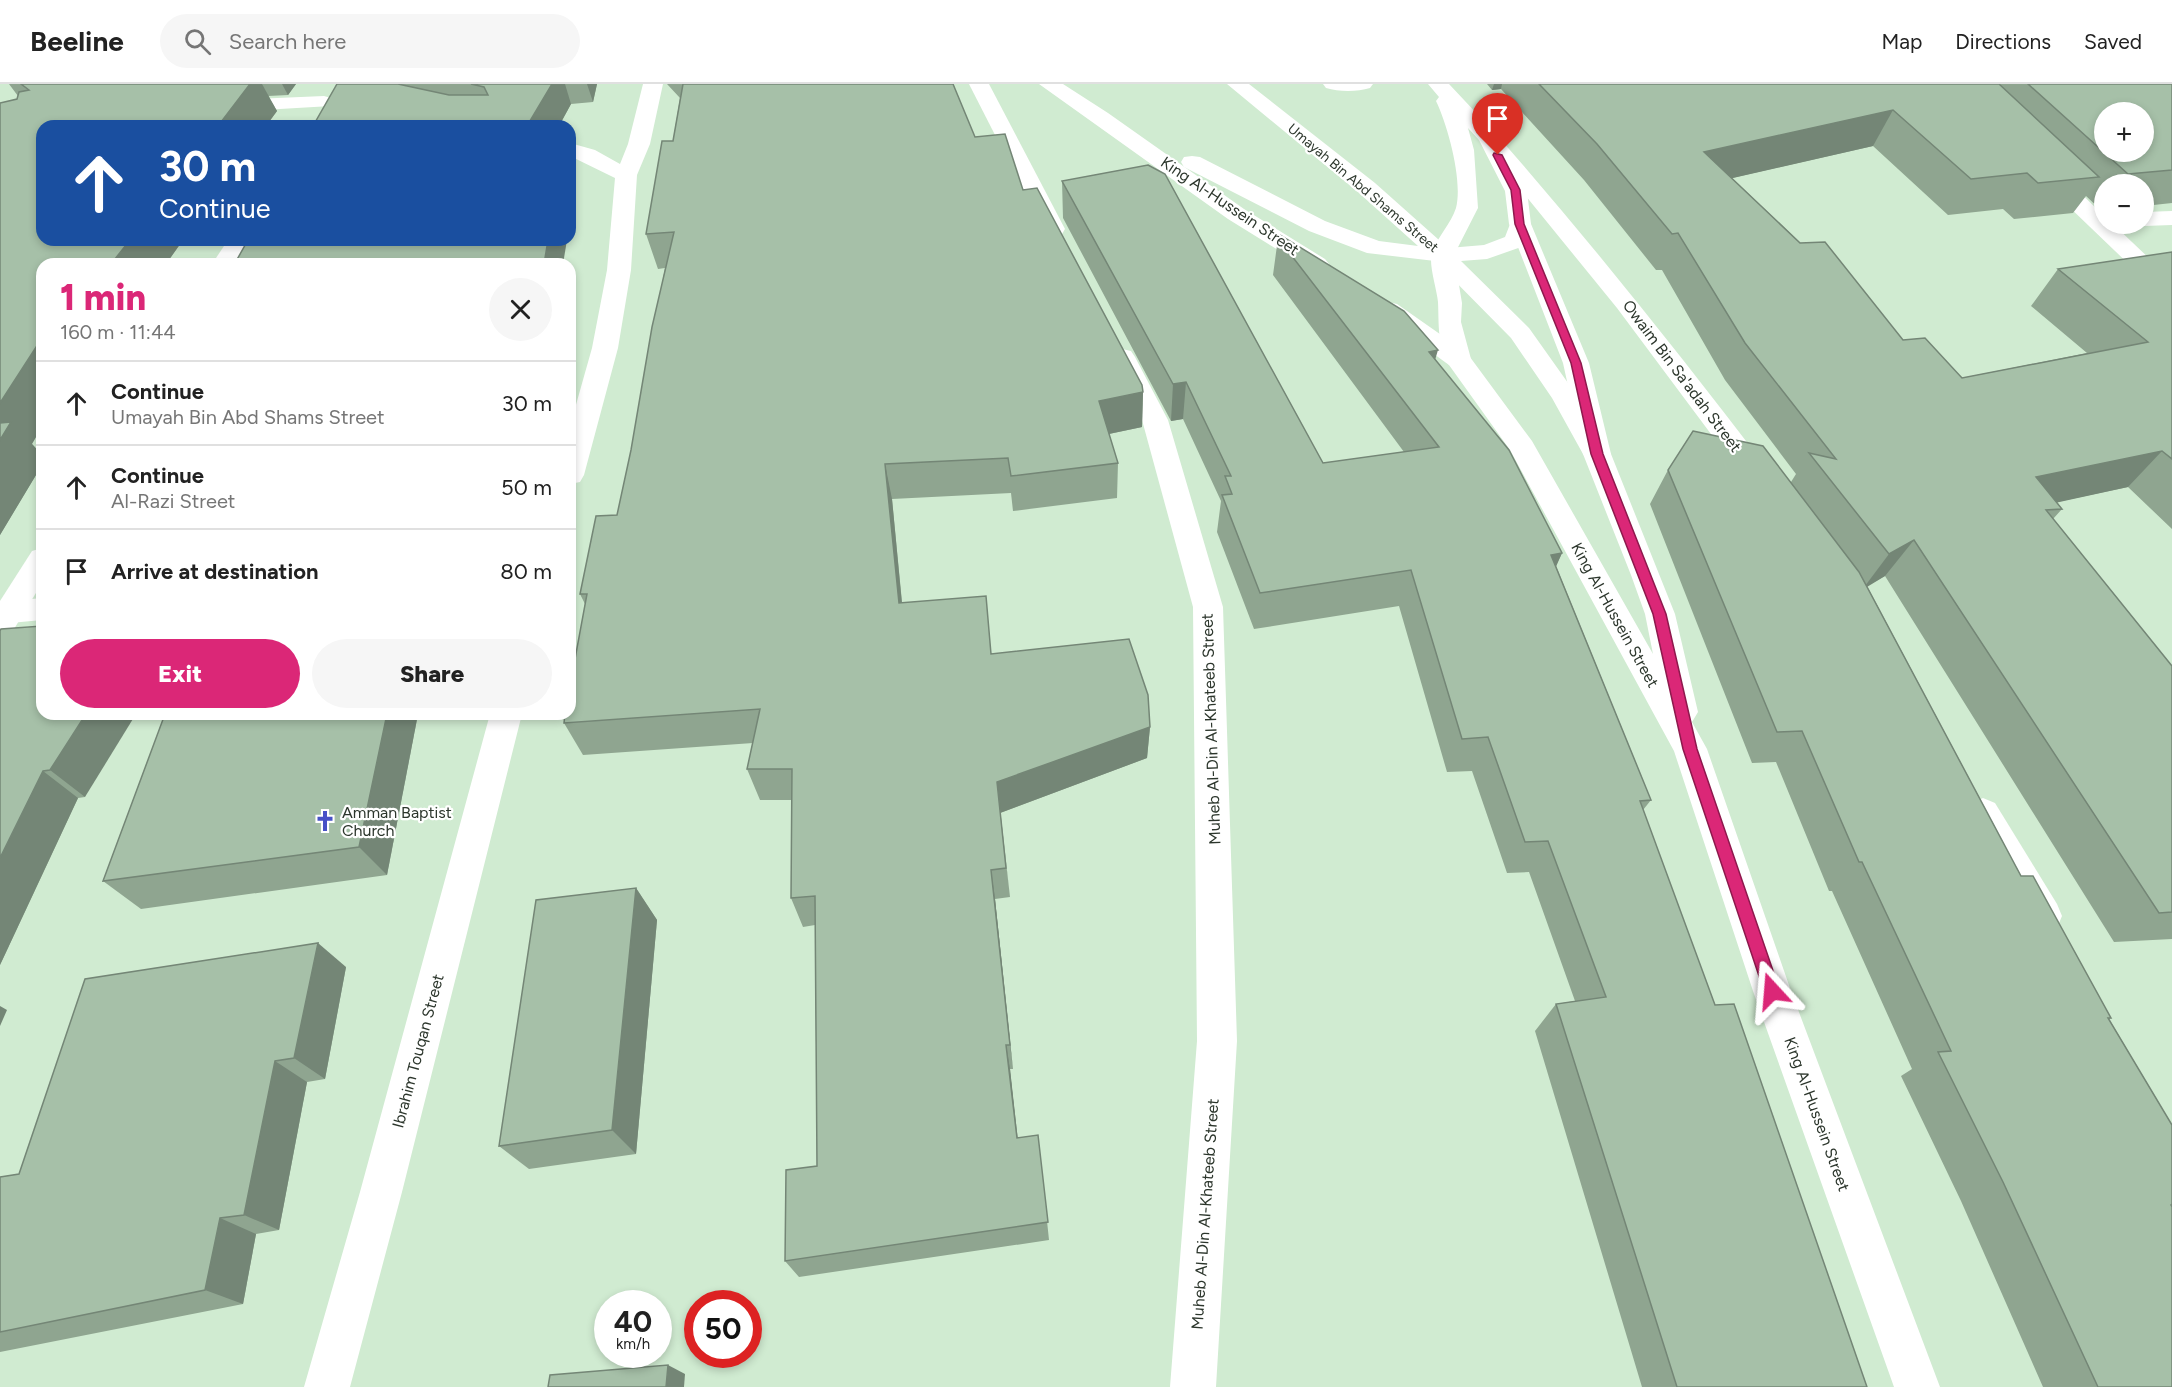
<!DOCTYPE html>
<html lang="en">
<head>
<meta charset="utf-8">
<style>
	body { margin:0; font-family:Figtree,sans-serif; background:#f6f6f6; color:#222; height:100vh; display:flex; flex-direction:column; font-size:22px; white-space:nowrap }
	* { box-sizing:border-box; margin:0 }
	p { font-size:20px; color:#767676 }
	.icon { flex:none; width:33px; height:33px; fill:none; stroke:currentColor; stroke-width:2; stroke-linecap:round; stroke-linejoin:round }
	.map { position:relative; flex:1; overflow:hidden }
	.panel { position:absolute; left:36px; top:174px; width:540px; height:462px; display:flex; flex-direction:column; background:#fff; border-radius:18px; box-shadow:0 3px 9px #0003 }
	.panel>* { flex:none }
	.top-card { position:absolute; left:36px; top:36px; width:540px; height:126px; border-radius:18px; box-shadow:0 3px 9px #0003; background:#1a4fa0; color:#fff; overflow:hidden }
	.fabs { position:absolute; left:2094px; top:18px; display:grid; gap:12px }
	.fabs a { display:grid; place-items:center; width:60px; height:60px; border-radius:50%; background:#fff; box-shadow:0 3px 9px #0003; font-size:30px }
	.speed { position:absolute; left:594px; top:1206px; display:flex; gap:12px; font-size:30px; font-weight:700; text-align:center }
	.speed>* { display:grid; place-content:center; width:78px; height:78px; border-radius:50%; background:#fff; box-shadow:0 3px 9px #0003; line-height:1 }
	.speed small { font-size:15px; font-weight:400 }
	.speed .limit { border:9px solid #d22; background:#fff; color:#111 }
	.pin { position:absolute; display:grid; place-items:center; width:51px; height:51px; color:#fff; margin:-62px -26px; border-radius:50% 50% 50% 0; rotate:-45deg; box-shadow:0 0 6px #0007 }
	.pin .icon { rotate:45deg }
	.me { position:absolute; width:66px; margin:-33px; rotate:341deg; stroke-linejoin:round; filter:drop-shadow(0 0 4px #0008) }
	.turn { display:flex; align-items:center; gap:21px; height:126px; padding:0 24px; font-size:27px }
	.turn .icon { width:78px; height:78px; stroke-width:2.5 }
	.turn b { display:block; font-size:42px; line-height:51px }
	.round { display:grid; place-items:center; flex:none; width:63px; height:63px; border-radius:32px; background:#f6f6f6 }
	.summary { display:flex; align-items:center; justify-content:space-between; height:102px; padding:0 24px }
	h1 { font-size:36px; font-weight:800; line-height:45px; color:#db2777 }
	.action { display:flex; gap:12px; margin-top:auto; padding:12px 24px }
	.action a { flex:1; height:69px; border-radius:36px; background:#db2777; color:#fff; font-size:24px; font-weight:800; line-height:69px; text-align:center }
	.action a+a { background:#f6f6f6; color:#222 }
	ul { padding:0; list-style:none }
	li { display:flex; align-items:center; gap:18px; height:84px; padding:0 24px; border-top:2px solid #e0e0e0 }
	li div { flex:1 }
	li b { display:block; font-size:22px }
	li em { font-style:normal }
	header { display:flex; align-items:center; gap:36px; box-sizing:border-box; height:84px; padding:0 30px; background:#fff; border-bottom:2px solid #e0e0e0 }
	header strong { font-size:28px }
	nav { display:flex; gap:33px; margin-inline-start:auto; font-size:21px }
	.search { width:420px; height:54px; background:#f6f6f6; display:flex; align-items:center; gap:15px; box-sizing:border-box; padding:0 21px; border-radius:33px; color:#767676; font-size:22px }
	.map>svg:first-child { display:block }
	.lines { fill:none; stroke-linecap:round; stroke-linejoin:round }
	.minor { fill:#fff; fill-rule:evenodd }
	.tertiary { fill:#fff; fill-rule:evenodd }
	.secondary { fill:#fff; fill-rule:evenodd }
	.wall { fill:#8fa590 }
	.shaded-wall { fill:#748676 }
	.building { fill:#a6c0a8; stroke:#748676; stroke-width:1.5; fill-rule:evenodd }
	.route { fill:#db2777; stroke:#8e194d; stroke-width:1.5 }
	.labels { text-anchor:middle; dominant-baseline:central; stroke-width:4.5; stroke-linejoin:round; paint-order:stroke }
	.far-street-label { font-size:14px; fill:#2c362c; stroke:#fff }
	.street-label { font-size:16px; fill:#2c362c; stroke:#fff }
	.poi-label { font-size:16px; fill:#2c362c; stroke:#fff; text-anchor:start }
</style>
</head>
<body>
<header>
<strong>Beeline</strong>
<div class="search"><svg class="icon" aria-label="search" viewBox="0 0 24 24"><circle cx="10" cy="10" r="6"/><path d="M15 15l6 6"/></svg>Search here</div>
<nav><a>Map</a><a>Directions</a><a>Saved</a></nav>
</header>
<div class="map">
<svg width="2172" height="1303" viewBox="0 0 2172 1303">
	<rect width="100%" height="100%" fill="#d0ebd1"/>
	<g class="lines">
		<g class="minor">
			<path d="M643 0H663L650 60 637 91 631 186 618 264 584 391 580 398 570 400V342L592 264 607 186 615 94 570 72V59L595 66 620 80 628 60Z"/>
			<path d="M969 0H989L1065 145 1062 150 1054 152 1046 150 1043 145Z"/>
			<path d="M1488 47 1495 49C1590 157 1679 269 1766 383L1770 390 1766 397 1756 399 1746 397 1617 224 1481 57 1478 53 1481 49Z"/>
			<path d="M2172 127V141L2144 142 2136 140H2144V128Z"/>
			<path d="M1122 265 1131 267 1135 273 1168 336 1223 523 1237 957 1216 1303H1170L1197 957 1193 523 1142 336 1109 273 1113 267Z"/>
			<path d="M42 514V536L0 540V518Z"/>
			<path d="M490 630H522L402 1108 350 1303H304L360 1108Z"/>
			<path d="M1983 714 1995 719 2057 820 2062 832 2057 844 2044 848 2031 844 1971 739 1966 729 1971 719Z"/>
		</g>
		<g class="tertiary">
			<path d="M1428 0H1449L1495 49 1527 107 1531 140 1589 279 1611 370 1607 376 1597 379 1587 376 1583 370 1563 279 1509 140 1505 107 1479 56 1468 44 1474 66 1478 124 1454 171 1462 219 1461 238 1471 275 1467 281 1458 283 1449 281C1437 262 1439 239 1438 218 1437 206 1428 179 1432 169 1437 153 1451 140 1456 124 1463 97 1448 42 1436 17L1439 13Z"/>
			<path d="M324 12 331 14 334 18 331 22 227 28 220 26 217 22 220 18 227 16Z"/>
			<path d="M2048 84 2056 85 2104 132V140H2113L2172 196V216L2164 214 2040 95 2037 90 2040 85Z"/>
			<path d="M228 156H250L236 180H212Z"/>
			<path d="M42 464V499L11 550 0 554V517L32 467Z"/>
		</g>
		<g class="secondary">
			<path d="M1039 0H1063L1108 29 1244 125 1325 175 1329 180 1325 185 1317 187 1309 185 1228 135Z"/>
			<path d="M1227 0H1249L1375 99 1448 164 1484 161 1505 153 1512 135 1520 133 1528 135 1531 140 1524 162 1487 175 1461 177 1529 244 1573 306 1611 370 1675 530 1698 628 1692 638 1707 665 1791 907 1940 1303H1894L1753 907 1674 667 1510 366 1449 281 1379 230 1376 225 1379 220 1388 218 1397 220 1467 269 1532 357 1653 570 1645 530 1631 491 1583 370 1552 314 1511 254 1435 177 1367 169 1309 147 1184 83 1181 78 1184 73 1192 72 1200 73 1325 137 1379 157 1418 162 1359 109Z"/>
			<path d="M1323 0H1373L1370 4C1357 8 1339 8 1326 4Z"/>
		</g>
	</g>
	<g class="wall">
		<path d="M9 0H296L288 11 268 12 277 27 266 42H42V156H183L166 180H42L32 360 42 371V381L0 451V19L17 15 18 12Z"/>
		<path d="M337 0H597L593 18 571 20 559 42Z"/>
		<path d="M667 0H953L975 53 1023 106 1143 308 1142 343 1109 350 1118 379 1117 414 1013 427 1011 409 892 415 902 518 991 570 1150 643 1147 674 1000 729 1010 813 995 815 1013 985H1010L1017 1054 1038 1051 1049 1156 799 1193 785 1177 817 1082 815 841 803 843 791 814 792 716H760L747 685 753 659 583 671 564 639 585 520 580 510 617 431 631 366 665 184 658 185 646 150 673 57 680 14Z"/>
		<path d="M1487 0H2172V119L2144 122V100H2104V126H2101L2086 112 2073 129 2014 135 2003 125 1948 131 1873 62 1732 94 1903 256 1962 294 2087 269 2031 222 2058 185 2172 168V445L2128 403 2057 418 2062 425 2053 435 2172 582V855L2114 858 1885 492 1867 502 2021 792 2111 934 2109 935 2172 1041V1303H2043L1961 1117 1901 992 1912 985 1832 807H1829L1776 678 1752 679 1650 420 1668 386 1791 398 1796 390 1725 296 1662 186H1656L1584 96 1501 5 1492 6Z"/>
		<path d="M1062 97 1323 379 1404 368 1273 191 1278 154 1435 275 1562 469 1556 482 1651 716 1643 726 1715 921 1867 1303H1642L1535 947 1556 920 1575 917 1529 788 1507 789 1472 687 1447 688 1399 522 1254 545 1217 448 1221 417 1183 335 1171 337 1063 134Z"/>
		<path d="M42 542 85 713 78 714 0 881Z"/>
		<path d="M165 630H418L387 791 141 825 103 797Z"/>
		<path d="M636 804 657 836 636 1070 529 1085 499 1062Z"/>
		<path d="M346 883 325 995 307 998 279 1146 256 1150 243 1220 0 1268V1093L19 1090Z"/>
	</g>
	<g class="shaded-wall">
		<path d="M250 0H262L277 27 266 42H218Z"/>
		<path d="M282 0H296L288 11Z"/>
		<path d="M552 0H565L571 20 559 42H527Z"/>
		<path d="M587 0H597L593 18Z"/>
		<path d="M1494 0H1502L1501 5 1492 6Z"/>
		<path d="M1893 26 1873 62 1689 104 1704 68Z"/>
		<path d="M130 156H183L166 180H111Z"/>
		<path d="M548 156H567L563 180H544Z"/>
		<path d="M42 254V343L32 360 42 371V381L0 451V319Z"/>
		<path d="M1438 266 1427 303 1429 268Z"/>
		<path d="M1186 298 1183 335 1171 337 1173 300Z"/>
		<path d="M1143 308 1142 343 1099 352V317Z"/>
		<path d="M2162 367 2128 403 2005 430 2036 393Z"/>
		<path d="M885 380 892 415 905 552 899 519Z"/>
		<path d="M1914 456 1885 492 1862 506 1889 470Z"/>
		<path d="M1562 469 1546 505 1551 471Z"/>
		<path d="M86 630H136L85 713 50 686Z"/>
		<path d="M387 630H418L387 791 359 763Z"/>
		<path d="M1150 643 1147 674 1000 729 1010 813 997 698Z"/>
		<path d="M43 687 78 714 0 881V774Z"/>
		<path d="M991 786 995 815 1013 985 1010 961Z"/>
		<path d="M636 804 657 836 636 1070 612 1046Z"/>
		<path d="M318 859 346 883 325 995 294 974Z"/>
		<path d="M0 922 7 926 0 942Z"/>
		<path d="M1006 961 1010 985 1020 1075 1017 1054Z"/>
		<path d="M275 977 307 998 279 1146 244 1131Z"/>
		<path d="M220 1134 256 1150 243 1220 205 1206Z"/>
		<path d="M668 1281 685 1290 684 1303H666Z"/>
	</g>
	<g class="building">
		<path d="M21 0H250L218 42H42V156H130L111 180H42V254L0 319V19L17 15 19 8 29 6Z"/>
		<path d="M337 0H398L449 11H488L484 3 471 0H552L527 42H313Z"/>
		<path d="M683 0H953L975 53 1005 50 1023 106 1037 104 1142 301 1143 308 1099 317 1118 379 1011 392 1008 374 885 380 899 519 986 512 991 570 1129 555 1148 611 1150 643 997 698 1006 784 991 786 1010 961H1006L1017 1054 1038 1051 1048 1138 785 1177 786 1086 817 1082 815 812 791 814 792 685H747L760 625 564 639 565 630H570V602L587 510H580L596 432 617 431 631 366 652 243 674 148 646 150 662 57H673Z"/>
		<path d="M1539 0H1999L2099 93 2038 99 2027 89 1971 95 1893 26 1704 68 1800 159 1825 158 1903 256 1925 254 1962 294 2148 258 2058 185 2172 168V375L2162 367 2036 393 2062 425 2046 426 2172 582V828L2159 829 1914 456 1889 470 1809 369 1836 375 1745 259 1678 149 1672 150 1597 60Z"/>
		<path d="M2028 0H2172V86L2128 90ZM2104 28H2144V68H2104Z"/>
		<path d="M1148 81 1165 90 1323 379 1439 363 1278 154 1280 151 1404 227 1438 266 1429 268 1509 366 1562 469 1551 471 1651 716 1640 717 1715 921 1734 920 1867 1303H1677L1556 920 1606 913 1548 757 1525 758 1488 653 1462 655 1411 486 1260 509 1222 411 1232 410 1225 392H1231L1186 298 1173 300 1062 97Z"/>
		<path d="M248 156H548L544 180H213V179H235Z"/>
		<path d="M11 338 0 356V339Z"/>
		<path d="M1693 347 1763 362 1859 488 2021 792H2033L2111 934H2108L2172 1041V1120L2171 1121 2172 1123V1303H2098L2003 1098 1938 968 1951 967 1862 778H1859L1802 647 1777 648 1668 386Z"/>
		<path d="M42 542V630H86L50 686 43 687 0 774V547L1 545Z"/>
		<path d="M165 630H387L359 763 103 797Z"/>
		<path d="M636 804 612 1046 499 1062 536 816Z"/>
		<path d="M318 859 294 974 275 977 244 1131 220 1134 205 1206 0 1248V1093L19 1090 85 895Z"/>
		<path d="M668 1281 666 1303H548L550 1291Z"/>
	</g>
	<path class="route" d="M1494 69 1502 71 1520 106 1524 140 1581 279 1603 370 1666 530 1697 665 1780 907 1777 912 1772 914 1766 912 1764 907 1683 665 1653 530 1591 370 1571 279 1515 140 1511 106 1493 71Z"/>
	<defs>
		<symbol id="church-bare" viewBox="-9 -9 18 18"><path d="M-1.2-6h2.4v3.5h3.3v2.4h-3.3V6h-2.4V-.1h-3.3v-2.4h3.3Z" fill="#4751c6" stroke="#fff" stroke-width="2.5" paint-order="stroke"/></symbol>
	</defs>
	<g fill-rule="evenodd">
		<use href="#church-bare" x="310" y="722" width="30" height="30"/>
	</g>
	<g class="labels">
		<g class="far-street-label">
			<text transform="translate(1363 104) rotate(40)">Umayah Bin Abd Shams Street</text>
		</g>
		<g class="street-label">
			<text transform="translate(1230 122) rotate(34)">King Al-Hussein Street</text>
			<text transform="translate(1682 292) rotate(53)">Owaim Bin Sa'adah Street</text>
			<text transform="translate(1615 531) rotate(61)">King Al-Hussein Street</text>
			<text transform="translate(1211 645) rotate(-92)">Muheb Al-Din Al-Khateeb Street</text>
			<text transform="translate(418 967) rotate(-75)">Ibrahim Touqan Street</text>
			<text transform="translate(1817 1030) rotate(70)">King Al-Hussein Street</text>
			<text transform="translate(1205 1130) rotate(-86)">Muheb Al-Din Al-Khateeb Street</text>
		</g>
		<g class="poi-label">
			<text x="342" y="728">Amman Baptist<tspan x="342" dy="18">Church</tspan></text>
		</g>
	</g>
</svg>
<div class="fabs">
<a>+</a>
<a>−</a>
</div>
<div class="speed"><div>40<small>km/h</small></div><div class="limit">50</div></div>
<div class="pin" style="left:1498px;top:71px;background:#d93025"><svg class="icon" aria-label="arrive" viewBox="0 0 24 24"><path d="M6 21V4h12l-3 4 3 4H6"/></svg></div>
<svg class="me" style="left:1772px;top:907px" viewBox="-20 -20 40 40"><path d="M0-17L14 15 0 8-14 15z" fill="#db2777" stroke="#fff" stroke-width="4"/></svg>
<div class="top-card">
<div class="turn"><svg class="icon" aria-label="ahead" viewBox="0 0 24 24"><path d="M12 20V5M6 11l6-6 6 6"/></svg><div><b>30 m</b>Continue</div></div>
</div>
<section class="panel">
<div class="summary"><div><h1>1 min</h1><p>160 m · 11:44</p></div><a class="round"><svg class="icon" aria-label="close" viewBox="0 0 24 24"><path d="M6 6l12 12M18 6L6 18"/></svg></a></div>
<ul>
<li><svg class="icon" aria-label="ahead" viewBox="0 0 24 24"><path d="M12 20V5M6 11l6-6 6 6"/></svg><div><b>Continue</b><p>Umayah Bin Abd Shams Street</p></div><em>30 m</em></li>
<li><svg class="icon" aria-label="ahead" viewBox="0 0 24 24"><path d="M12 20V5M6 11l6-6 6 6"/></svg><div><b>Continue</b><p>Al-Razi Street</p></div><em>50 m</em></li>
<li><svg class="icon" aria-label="arrive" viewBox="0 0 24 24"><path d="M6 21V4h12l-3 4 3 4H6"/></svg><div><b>Arrive at destination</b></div><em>80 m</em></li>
</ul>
<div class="action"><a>Exit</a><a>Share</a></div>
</section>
</div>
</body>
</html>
